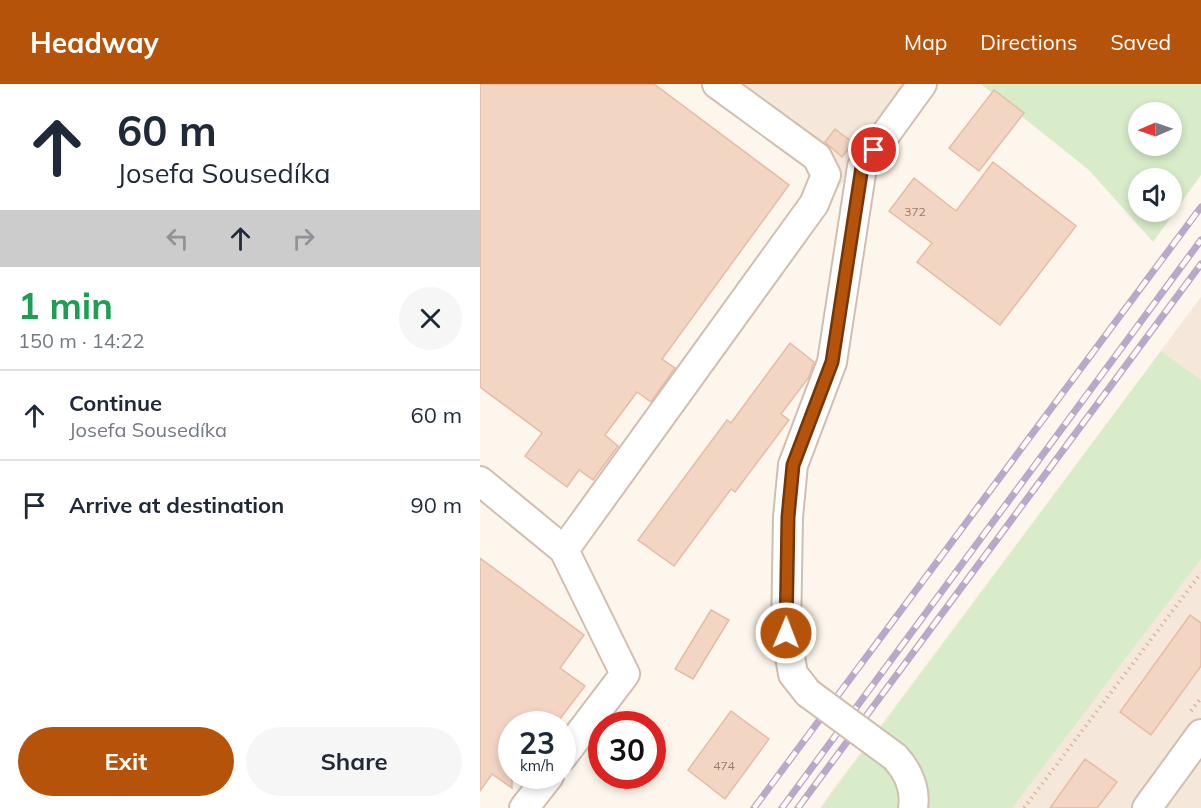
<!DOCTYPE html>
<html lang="en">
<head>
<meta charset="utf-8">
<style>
	body { margin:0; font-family:Mulish,sans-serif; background:#f6f6f7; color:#1f2937; height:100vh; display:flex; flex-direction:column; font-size:22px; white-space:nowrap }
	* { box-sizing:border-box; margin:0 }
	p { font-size:20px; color:#747a83 }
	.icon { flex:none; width:33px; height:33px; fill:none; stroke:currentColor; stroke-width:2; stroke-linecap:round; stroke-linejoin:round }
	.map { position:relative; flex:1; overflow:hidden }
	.side { display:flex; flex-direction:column; background:#fff; width:480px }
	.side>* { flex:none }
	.hud { background:#fff; color:#1f2937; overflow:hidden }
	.needle { width:39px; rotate:268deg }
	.controls { position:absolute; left:648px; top:18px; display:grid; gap:12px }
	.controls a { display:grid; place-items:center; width:54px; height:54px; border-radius:50%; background:#fff; box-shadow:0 3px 9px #0003; font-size:30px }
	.speed { position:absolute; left:18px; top:627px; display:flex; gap:12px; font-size:30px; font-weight:700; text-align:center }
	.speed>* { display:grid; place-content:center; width:78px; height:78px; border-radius:50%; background:#fff; box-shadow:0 3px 9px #0003; line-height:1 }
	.speed small { font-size:15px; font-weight:400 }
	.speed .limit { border:9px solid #d22; background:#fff; color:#111 }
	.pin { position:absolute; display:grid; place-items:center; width:51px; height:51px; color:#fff; margin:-26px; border:3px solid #fff; border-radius:50%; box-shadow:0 2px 6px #0007 }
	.me { position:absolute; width:66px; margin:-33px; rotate:1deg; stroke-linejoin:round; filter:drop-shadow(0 0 4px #0008) }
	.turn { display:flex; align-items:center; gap:21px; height:126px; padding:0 18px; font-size:27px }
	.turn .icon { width:78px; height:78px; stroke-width:2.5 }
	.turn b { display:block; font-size:42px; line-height:51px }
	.lanes { display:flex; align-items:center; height:57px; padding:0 18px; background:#0003; justify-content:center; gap:30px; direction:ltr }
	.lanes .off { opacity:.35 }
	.round { display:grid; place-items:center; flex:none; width:63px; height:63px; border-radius:32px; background:#f6f6f7 }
	.summary { display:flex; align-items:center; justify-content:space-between; height:102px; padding:0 18px }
	h1 { font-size:36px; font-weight:700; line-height:45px; color:#1e9e55 }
	.primary-button { display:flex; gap:12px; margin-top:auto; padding:12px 18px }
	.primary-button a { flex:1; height:69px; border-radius:36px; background:#b45309; color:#fff; font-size:24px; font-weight:700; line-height:69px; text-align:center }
	.primary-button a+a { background:#f6f6f7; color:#1f2937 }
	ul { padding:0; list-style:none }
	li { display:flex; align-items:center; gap:18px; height:90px; padding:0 18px; border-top:2px solid #e0e1e3 }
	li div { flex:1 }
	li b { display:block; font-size:22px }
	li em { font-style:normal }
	header { display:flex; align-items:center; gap:36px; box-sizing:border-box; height:84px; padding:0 30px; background:#b45309; color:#fff }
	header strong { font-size:28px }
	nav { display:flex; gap:33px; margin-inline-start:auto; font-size:21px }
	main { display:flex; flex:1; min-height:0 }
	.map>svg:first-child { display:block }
	.residential { fill:#f5e8da }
	.green { fill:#d8ecc9; fill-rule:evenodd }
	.building { fill:#f3d5c3; stroke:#e6bba3; stroke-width:1.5 }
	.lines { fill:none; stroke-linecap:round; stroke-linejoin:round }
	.minor-casing { stroke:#d1beb0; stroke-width:32 }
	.path { stroke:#d9b8a5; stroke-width:4; stroke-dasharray:1.5 4.5; stroke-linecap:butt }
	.minor { stroke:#fff; stroke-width:28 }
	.rail-casing { stroke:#b9a8c9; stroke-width:7 }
	.rail { stroke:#fffaf3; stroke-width:4.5; stroke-dasharray:14; stroke-linecap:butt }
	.minor-bridge-casing { stroke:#d1beb0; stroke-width:32; stroke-linecap:butt }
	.minor-bridge { stroke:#fff; stroke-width:28 }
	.route-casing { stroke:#753606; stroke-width:15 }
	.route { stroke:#b45309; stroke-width:10 }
	.labels { text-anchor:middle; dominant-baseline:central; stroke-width:5; stroke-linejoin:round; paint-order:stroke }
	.number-label { font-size:12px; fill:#987a6a }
</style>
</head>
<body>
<header>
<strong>Headway</strong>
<nav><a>Map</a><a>Directions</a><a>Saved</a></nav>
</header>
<main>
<section class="side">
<div class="hud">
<div class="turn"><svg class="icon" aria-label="ahead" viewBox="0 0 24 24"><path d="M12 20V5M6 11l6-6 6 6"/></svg><div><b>60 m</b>Josefa Sousedíka</div></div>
<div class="lanes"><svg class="icon off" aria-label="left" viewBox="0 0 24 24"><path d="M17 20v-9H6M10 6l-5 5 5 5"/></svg><svg class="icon" aria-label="ahead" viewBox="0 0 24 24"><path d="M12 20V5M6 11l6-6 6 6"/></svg><svg class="icon off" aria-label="right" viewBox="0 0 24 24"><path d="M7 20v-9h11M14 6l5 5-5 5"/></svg></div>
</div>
<div class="summary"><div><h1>1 min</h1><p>150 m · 14:22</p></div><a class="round"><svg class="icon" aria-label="close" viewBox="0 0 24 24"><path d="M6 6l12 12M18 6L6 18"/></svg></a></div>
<ul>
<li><svg class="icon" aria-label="ahead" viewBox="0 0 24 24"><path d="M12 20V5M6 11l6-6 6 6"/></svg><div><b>Continue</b><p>Josefa Sousedíka</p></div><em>60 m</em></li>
<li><svg class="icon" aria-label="arrive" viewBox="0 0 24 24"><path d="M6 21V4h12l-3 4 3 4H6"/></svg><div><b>Arrive at destination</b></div><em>90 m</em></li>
</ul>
<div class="primary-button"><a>Exit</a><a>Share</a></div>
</section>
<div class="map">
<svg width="721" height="724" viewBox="0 0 721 724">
	<rect width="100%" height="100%" fill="#fdf6ec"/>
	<g class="residential">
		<path d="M239 0H451L352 111 301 40Z"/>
		<path d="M721 213V724H340L354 704Z"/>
	</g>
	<g class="green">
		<path d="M501 0H721V91L673 158 609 86ZM658 28H692V62H658ZM658 94H692V128H658Z"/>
		<path d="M681 267 721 296V475L532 724H341Z"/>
	</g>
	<g class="building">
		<path d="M0 0H174L309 101 182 275 195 284 171 318 157 308 125 351 138 362 113 396 99 386 87 403 45 372 62 349 0 303Z"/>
		<path d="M514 6 544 29 499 87 469 64Z"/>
		<path d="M355 45 373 59 362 73 345 58Z"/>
		<path d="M513 78 596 142 520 241 437 178 452 159 409 127 434 94 476 127Z"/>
		<path d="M310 259 334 278 329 293 301 330 309 336 255 408 251 405 194 482 158 456 247 336 251 339Z"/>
		<path d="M0 474 104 551 80 584 105 602 76 640H32V704L12 690 0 707Z"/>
		<path d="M231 526 249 536 213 595 195 585Z"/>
		<path d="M710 531 721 539V582L671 651 640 628Z"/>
		<path d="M251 627 289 655 245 715 208 686Z"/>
		<path d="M605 675 637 698 617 724H570Z"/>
	</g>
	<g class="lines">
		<defs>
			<g id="minor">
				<path d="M0 397 84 466 145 590 82 673"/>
				<path d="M84 466 334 120 346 91 337 73 237 0"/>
				<path d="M328 609 313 590 306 549 308 433 313 381 352 278 382 83 442 0"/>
				<path d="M415 673C428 687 436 705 433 724"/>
				<path d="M44 724 69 692"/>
				<path d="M667 724 721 650"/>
			</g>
		</defs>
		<use href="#minor" class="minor-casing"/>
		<g class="path">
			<path d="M711 627 721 614"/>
			<path d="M544 724 721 489"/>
		</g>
		<use href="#minor" class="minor"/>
		<defs>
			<g id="rail">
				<path d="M274 724 721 123"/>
				<path d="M302 724 721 156"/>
				<path d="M318 724 721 180"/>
			</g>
		</defs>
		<use href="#rail" class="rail-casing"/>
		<use href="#rail" class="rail"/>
		<defs>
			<path id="minor-bridge" d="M328 609 415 673"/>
		</defs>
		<use href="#minor-bridge" class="minor-bridge-casing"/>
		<use href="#minor-bridge" class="minor-bridge"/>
	</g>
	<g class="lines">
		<defs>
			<path id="route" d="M306 549 308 433 313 381 352 278 382 83 394 66"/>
		</defs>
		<use href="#route" class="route-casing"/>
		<use href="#route" class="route"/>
	</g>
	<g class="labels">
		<g class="number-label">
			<text x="435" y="127">372</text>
			<text x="244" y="681">474</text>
		</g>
	</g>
</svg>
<div class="controls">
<a><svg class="needle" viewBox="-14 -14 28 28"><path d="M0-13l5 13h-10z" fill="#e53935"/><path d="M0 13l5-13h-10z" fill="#747a83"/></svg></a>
<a><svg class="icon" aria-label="sound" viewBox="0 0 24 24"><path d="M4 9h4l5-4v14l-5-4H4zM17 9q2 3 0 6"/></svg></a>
</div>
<div class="speed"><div>23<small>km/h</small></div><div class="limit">30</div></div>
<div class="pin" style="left:394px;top:66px;background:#d93025"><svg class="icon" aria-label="arrive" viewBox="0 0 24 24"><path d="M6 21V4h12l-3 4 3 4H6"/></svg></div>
<svg class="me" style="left:306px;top:549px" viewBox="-20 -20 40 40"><circle r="17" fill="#b45309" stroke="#fff" stroke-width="3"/><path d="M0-11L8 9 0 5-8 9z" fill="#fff"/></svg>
</div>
</main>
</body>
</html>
